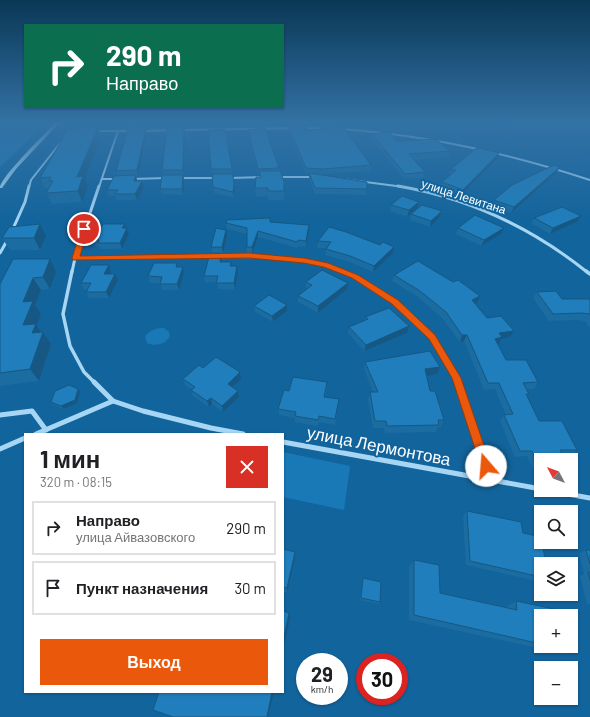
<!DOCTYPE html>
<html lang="ru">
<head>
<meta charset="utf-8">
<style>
	body { margin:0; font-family:Barlow,sans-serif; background:#f6f6f6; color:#202124; height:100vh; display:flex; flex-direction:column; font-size:15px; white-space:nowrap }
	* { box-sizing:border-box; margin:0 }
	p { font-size:13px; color:#757577 }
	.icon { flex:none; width:22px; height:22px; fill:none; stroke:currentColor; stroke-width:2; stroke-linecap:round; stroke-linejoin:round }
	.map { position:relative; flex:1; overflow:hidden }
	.panel { position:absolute; left:24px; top:433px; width:260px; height:260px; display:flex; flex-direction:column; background:#fff; border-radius:0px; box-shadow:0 1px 3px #0004 }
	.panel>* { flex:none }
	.hud { position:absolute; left:24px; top:24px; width:260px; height:84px; border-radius:0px; box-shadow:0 1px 3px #0004; background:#0b6e4f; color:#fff; overflow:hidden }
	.needle { width:26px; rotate:311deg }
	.fabs { position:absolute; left:534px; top:453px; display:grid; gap:8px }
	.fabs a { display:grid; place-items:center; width:44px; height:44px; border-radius:0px; background:#fff; box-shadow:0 1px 3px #0004; font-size:20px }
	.speed { position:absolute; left:296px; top:653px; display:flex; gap:8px; font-size:20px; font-weight:700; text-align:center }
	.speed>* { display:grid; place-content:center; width:52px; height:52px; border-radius:50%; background:#fff; box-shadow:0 1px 3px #0004; line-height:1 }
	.speed small { font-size:10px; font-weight:400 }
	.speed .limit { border:6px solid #d22; background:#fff; color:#111 }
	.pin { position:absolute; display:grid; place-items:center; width:34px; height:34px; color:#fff; margin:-17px; border:2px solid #fff; border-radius:50%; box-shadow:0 1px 4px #0007 }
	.me { position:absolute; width:44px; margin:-22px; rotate:342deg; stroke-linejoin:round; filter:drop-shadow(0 0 3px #0008) }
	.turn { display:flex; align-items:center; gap:14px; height:84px; padding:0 16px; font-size:18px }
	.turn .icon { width:52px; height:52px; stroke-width:2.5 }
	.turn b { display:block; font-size:28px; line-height:34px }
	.round { display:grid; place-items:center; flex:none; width:42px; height:42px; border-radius:0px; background:#f6f6f6 }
	.head { display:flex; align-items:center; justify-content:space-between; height:68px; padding:0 16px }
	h1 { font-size:24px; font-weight:700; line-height:30px }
	.primary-button { display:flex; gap:8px; margin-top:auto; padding:8px 16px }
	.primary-button a { flex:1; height:46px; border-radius:0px; background:#ea580c; color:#fff; font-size:16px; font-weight:700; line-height:46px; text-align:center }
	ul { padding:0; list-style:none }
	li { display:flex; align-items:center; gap:12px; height:54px; margin:0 8px 6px; padding:0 8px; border:2px solid #e0e0e0; border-radius:0px }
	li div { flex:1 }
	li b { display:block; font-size:15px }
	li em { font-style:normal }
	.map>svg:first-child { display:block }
	.green { fill:#1979b7 }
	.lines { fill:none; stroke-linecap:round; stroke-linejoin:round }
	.minor-far3 { stroke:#a7d6f4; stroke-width:2 }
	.minor-far2 { stroke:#a7d6f4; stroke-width:3 }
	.minor-far1 { stroke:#a7d6f4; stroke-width:3.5 }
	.minor { stroke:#a7d6f4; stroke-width:5 }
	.tertiary { fill:#a7d6f4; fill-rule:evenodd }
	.wall { fill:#1b6ca1 }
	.shaded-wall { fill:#165883 }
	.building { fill:#1f7ebb; stroke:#165883 }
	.route { fill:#ea580c; stroke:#983908 }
	.labels { text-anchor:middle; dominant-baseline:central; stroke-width:4; stroke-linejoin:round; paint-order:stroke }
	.far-street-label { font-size:12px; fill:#fff; stroke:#12649c }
	.near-street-label { font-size:17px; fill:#fff; stroke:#12649c }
</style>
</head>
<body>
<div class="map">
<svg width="590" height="717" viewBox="0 0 590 717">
	<rect width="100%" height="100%" fill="#12649c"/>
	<g class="green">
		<path d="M0 122H47L0 167Z"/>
		<path d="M500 122H590V128L508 124Z"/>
		<path d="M164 328 169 332 170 336C166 344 155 347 147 343L145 337C149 330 156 328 164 328Z"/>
		<path d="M283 452 350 466 344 510 283 497Z"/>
	</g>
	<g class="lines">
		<g class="minor-far3">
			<path d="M303 128 332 129"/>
			<path d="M340 129C426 135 508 153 590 180"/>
			<path d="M181 130 292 128"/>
			<path d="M95 131H132"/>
			<path d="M143 131 172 130"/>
			<path d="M277 177H312"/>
			<path d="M179 178H216"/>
			<path d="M229 178 260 177"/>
			<path d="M335 178 404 187"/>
			<path d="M102 179H116"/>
			<path d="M131 179 166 178"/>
			<path d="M29 187 31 180 61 142"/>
			<path d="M99 187 118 131"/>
		</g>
		<g class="minor-far2">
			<path d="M398 186C468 198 532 228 587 272"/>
			<path d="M12 231 25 202 29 186"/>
			<path d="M0 253 8 239"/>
			<path d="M75 258C116 258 156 257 197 257 246 256 297 254 344 272"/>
			<path d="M72 272 75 258 99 186"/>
		</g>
		<g class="minor-far1">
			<path d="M72 271 63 314 70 346 84 372 95 383"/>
			<path d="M342 271 355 276 395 302 432 337 458 383"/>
			<path d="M586 271 590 274"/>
		</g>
		<g class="minor">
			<path d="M94 382 113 401 143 411 211 428 243 434"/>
			<path d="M457 382 491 481"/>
			<path d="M0 415 32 411 46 430"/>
			<path d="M36 434 113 401"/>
			<path d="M283 442 541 489"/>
			<path d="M0 449 25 438"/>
			<path d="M545 490 590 498"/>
		</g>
		<path class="tertiary" d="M56 122H60L16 169 2 188H0C0 177 46 133 56 122Z"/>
	</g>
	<g class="wall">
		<path d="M168 122H186L185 128H184L185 133 184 175H183L184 180V195L162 194 160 189 164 175 162 170 169 128Z"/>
		<path d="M288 122H306L307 130 331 128V126H330L329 122H338L339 124V126L371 165 370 171 323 174H316L367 182 366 195 315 194 309 179V174H306L288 131Z"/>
		<path d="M148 125V128H146L147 133 138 176H136L137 181H142L144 187 137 200H117L115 196H109L107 190 117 176 116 171 131 128 130 126Z"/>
		<path d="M98 127 101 137 85 179 88 187 82 202 52 204 46 193 49 188 46 189 40 178Z"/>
		<path d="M225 129 235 191 234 198 214 193 213 187 211 169Z"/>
		<path d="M248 130 279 168V171L284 181V200H268V196L256 197 255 188 260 177 259 174H258L248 135Z"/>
		<path d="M372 134 397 141 450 151 449 157 413 160 425 172 423 178 404 179 372 139Z"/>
		<path d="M497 159 461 195 440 188 442 182 449 176 450 170Z"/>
		<path d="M557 172 511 213 492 206 494 200Z"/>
		<path d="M391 205 418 207 407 217 390 211Z"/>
		<path d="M442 211 440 217 430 227 410 220 411 214Z"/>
		<path d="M581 216 577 222 550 234 532 224 534 218Z"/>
		<path d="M270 222 309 231 306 247 298 246 297 248 258 237 252 254H247V234L227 229 226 223Z"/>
		<path d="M40 224 46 236 40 250H10L2 238Z"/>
		<path d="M125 224 129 234 122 249H100L99 246H96L93 240Z"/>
		<path d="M329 227 393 253 373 272 350 262 325 255 326 249 327 248H317L318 241Z"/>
		<path d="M458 228H504L501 234 481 246 456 234Z"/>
		<path d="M227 236 223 254H221L222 260V262L231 266 238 272 235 290 218 289 217 282H205L204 276 212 253 211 247Z"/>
		<path d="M109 265 111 272 110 274 118 280 109 298H89L86 292 88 290H84L81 283Z"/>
		<path d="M178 267H183L184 273 179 290H162L160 284V283H150L148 276Z"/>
		<path d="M56 272 50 289 41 290 35 305 41 314 37 325 41 332H43L51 344 39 381 0 386V284Z"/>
		<path d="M394 275 453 282 480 296 477 303 475 304 487 318 514 331 510 337 501 339 499 344H498L506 360 538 382 534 389H526L529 394 527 397 539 421 577 450 571 456H563L541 460V471H534L527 456 515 457 500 421 504 415H506L495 389 484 390 464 341 460 342 443 319 418 297 392 281Z"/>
		<path d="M306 282 347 289 318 313 298 302V296L307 289 306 288Z"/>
		<path d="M537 292 562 299H590V328L585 321 577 320 549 321 533 298Z"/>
		<path d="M287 305V311L273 322 255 312 254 306Z"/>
		<path d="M365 317 407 333 364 351 348 333 349 327 365 320Z"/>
		<path d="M365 362 440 367 437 374 426 376 430 391 444 420 441 427H438L436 432 385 433 384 428H373L368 399 370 392H373L364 369Z"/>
		<path d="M203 368 240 372 241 379 232 387 238 391 239 397 223 412 212 404 209 407 193 396 191 390H192L185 385 183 379Z"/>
		<path d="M78 389 80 392 77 403 64 409 54 405 51 402Z"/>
		<path d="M327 389 325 397 339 399 335 425 319 422 318 426 295 422V418L279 415 278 409 289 391Z"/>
		<path d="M467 511 523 533 541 564V582L466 565 463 516Z"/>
		<path d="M283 549 295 558 287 593 283 592Z"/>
		<path d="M586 550H590V604H587L580 576 584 574 579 554Z"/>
		<path d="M414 560 440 593 508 607 507 606 516 601 541 616V646H571L576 651 565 654 409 620V566Z"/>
		<path d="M363 578 380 602 379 604 360 600 362 580Z"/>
	</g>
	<g class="shaded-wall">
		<path d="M98 127 101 137 85 179 88 187 82 202 78 191 77 177Z"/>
		<path d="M184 127 185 133 184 175 183 170Z"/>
		<path d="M146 128 147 133 138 176 137 170Z"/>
		<path d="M499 153 497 159 461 195 463 190Z"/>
		<path d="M560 167 557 172 511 213 514 207Z"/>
		<path d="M136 175 137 181 136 187 134 181Z"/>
		<path d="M183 175 184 180V195L182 189Z"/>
		<path d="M142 181 144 187 137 200 135 194Z"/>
		<path d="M234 185 235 191 234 198 233 192Z"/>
		<path d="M419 202 418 207 407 217 409 210Z"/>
		<path d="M442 211 440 217 430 227 431 221Z"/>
		<path d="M581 216 577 222 550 234 553 228Z"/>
		<path d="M40 224 46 236 40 250 34 238Z"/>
		<path d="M125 224 129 234 122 249 120 243 122 228Z"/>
		<path d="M309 225V231L306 247V241Z"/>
		<path d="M504 228 501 234 481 246 484 240Z"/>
		<path d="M226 230 227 236 223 254 222 247Z"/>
		<path d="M258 231V237L252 254V247Z"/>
		<path d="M394 247 393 253 373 272 374 266Z"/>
		<path d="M221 253 222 260 221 268 220 262Z"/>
		<path d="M50 259 56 272 50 289 43 277Z"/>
		<path d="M109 265 111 272 107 280 104 274Z"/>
		<path d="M237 266 238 272 235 290 234 283Z"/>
		<path d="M183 267 184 273 179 290 177 284Z"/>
		<path d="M115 274 118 280 109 298 106 292Z"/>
		<path d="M33 278 41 290 35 305 41 314 37 325 42 334 43 332 51 344 39 381 30 369 23 325V302Z"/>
		<path d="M348 283 347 289 318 313V306Z"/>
		<path d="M480 296 477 303 470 306 472 300Z"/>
		<path d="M287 305V311L273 322 272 316Z"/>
		<path d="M409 326 407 333 364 351 366 345Z"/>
		<path d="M514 331 510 337 501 339 499 344 492 345 495 339 499 333Z"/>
		<path d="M462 335H467L464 341 460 342Z"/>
		<path d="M440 367 437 374 422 377 425 369Z"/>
		<path d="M240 372 241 379 229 390 228 384Z"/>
		<path d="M78 389 80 392 77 403 64 409 61 406Z"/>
		<path d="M238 391 239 397 223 412 222 406Z"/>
		<path d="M211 398 212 404 209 407 207 401Z"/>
		<path d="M295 552V558L287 593V588Z"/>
		<path d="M289 613 290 618 283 650V642Z"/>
		<path d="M272 692H274L268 717H267Z"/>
	</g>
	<g class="building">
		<rect x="168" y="122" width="17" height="3"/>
		<rect x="288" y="122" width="18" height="1"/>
		<path d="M330 122H338L339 124H330Z"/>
		<path d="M131 123H148L147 125 130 126Z"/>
		<path d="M288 126H307V130L332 128 331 126 343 127 371 165 323 169 306 168Z"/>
		<path d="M98 127 77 177 83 176 78 191 46 193 53 181H49L51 177 40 178 68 129Z"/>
		<path d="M184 127 183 170H162L167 128Z"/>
		<path d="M128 128H146L137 170 116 171Z"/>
		<path d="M265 128 279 168 258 169 248 130Z"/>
		<path d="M225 129 232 169H211L208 130Z"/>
		<path d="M389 132 397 141 436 139 450 151 409 154 425 172 405 174 372 134Z"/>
		<path d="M479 148 499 153 463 190 442 182 456 170H450L475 149Z"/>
		<path d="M554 165 560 167 514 207 494 200 512 185Z"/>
		<path d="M259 171H280L284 181V191H268V188H255L256 177H261Z"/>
		<path d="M309 173 367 182V189L315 188Z"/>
		<path d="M212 174H233L234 185 233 192 213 187Z"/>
		<path d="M136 175 134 181H142L135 194H115L118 190H107L114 176Z"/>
		<path d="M162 175H183L182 189H160Z"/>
		<path d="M402 196 419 202 409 210 391 205Z"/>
		<path d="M422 205 442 211 431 221 411 214Z"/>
		<path d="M562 207 581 216 553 228 534 218Z"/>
		<path d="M475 215 504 228 484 240 458 228Z"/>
		<path d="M270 218V222L309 225 306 241 298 240 297 242 258 231 252 247H247V228L226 223 227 220Z"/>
		<path d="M40 224 34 238H2L9 227Z"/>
		<path d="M103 224H125L122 228H127L120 243H98L99 240H93Z"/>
		<path d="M329 227 346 232 380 245 383 242 394 247 374 266 350 256 326 249 331 242 318 241Z"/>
		<path d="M216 228 226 230 222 247H211Z"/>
		<path d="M210 253H221L220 262H231L230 266H237L234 283H216L218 276H204Z"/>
		<path d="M13 259H50L43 277 33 278 23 302 33 301 23 325 36 324 32 333 43 332 30 369 0 373V284Z"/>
		<path d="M418 261 453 282 458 280 480 296 472 300 487 318 501 316 514 331 499 333 502 337 495 339 506 360H526L538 382 523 383 529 394H526L539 421H562L577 450H560L565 460H541V466H539L532 451H520L504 415 513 414 499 383H488L467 335H462L446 312 420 291 394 275Z"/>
		<path d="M154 263H177L176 267H183L177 284H160L162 277 148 276Z"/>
		<path d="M91 265H109L104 274H115L106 292H86L91 283H81Z"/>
		<path d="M322 270 348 283 318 306 298 296 312 285 306 282Z"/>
		<path d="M556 291 562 299H590V314L581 313 553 314 537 292Z"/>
		<path d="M269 295 287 305 272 316 254 306Z"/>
		<path d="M389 308 409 326 366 345 349 327 368 319 365 317Z"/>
		<path d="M430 351 440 367 425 369 430 391H435L444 420H438L439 425 387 426 386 421H375L370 392H378L365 362Z"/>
		<path d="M216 357 240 372 228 384 238 391 222 406 211 398 207 401 191 390 195 387 183 379 199 365 203 368Z"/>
		<path d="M293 377 327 382 324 397 339 399 335 419 319 416 318 420 295 416 296 412 278 409 284 390 289 391Z"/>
		<path d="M69 385 78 389 75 400 61 406 51 402 55 391Z"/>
		<path d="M467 511 521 522 523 533 541 537V542H542L546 564H541V577L470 561Z"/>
		<path d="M283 549 295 552 287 588 283 587Z"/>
		<path d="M586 550H590V564Z"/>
		<path d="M414 560 439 565 440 593 517 610 516 601 568 612 569 616H541V644L414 615Z"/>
		<path d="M588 572H590V580Z"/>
		<path d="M363 578 381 582 380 602 361 598Z"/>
		<path d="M283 611 289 613 283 642Z"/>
		<path d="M571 626 576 651 552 646H571Z"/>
		<path d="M159 692H272L267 717H173L153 710Z"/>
	</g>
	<linearGradient id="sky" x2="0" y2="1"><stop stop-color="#0a3756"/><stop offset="0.55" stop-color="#3372a4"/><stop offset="1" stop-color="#3372a4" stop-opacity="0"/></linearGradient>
	<rect width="590" height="222" fill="url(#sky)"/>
	<path class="route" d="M84 227 88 229 80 256 249 253 304 258 328 263 358 275 398 300 435 335 461 378 491 466 490 470 486 471 482 470 452 378 429 339 392 304 352 278 324 267 304 263 249 258 73 260 72 258 81 229Z"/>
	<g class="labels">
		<g class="far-street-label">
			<text transform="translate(464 196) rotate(18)">улица Левитана</text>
		</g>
		<g class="near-street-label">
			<text transform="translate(379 445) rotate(11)">улица Лермонтова</text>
		</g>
	</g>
</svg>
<div class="fabs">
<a><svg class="needle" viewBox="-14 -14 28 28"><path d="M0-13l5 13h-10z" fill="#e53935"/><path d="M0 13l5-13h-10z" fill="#757577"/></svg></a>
<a><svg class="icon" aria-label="search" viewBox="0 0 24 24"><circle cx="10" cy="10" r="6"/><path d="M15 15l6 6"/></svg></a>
<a><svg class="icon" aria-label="layers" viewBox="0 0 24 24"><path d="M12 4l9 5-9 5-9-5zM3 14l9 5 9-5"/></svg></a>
<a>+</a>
<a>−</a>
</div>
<div class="speed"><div>29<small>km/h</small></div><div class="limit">30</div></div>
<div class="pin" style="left:84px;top:229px;background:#d93025"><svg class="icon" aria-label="arrive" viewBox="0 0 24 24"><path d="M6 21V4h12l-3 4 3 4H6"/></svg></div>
<svg class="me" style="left:486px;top:466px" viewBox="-20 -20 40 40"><circle r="19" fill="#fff"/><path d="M0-13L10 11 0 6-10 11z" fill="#ea580c"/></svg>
<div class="hud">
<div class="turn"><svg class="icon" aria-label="right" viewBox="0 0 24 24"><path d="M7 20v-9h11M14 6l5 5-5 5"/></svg><div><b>290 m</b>Направо</div></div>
</div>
<section class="panel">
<div class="head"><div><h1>1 мин</h1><p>320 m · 08:15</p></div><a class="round" style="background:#d93025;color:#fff"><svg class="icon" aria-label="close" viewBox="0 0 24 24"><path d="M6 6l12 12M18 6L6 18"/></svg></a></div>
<ul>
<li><svg class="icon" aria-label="right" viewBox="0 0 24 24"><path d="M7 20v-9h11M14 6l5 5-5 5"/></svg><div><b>Направо</b><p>улица Айвазовского</p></div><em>290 m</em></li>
<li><svg class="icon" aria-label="arrive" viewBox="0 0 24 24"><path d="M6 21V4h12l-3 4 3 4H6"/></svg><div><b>Пункт назначения</b></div><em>30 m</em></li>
</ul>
<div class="primary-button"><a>Выход</a></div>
</section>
</div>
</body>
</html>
